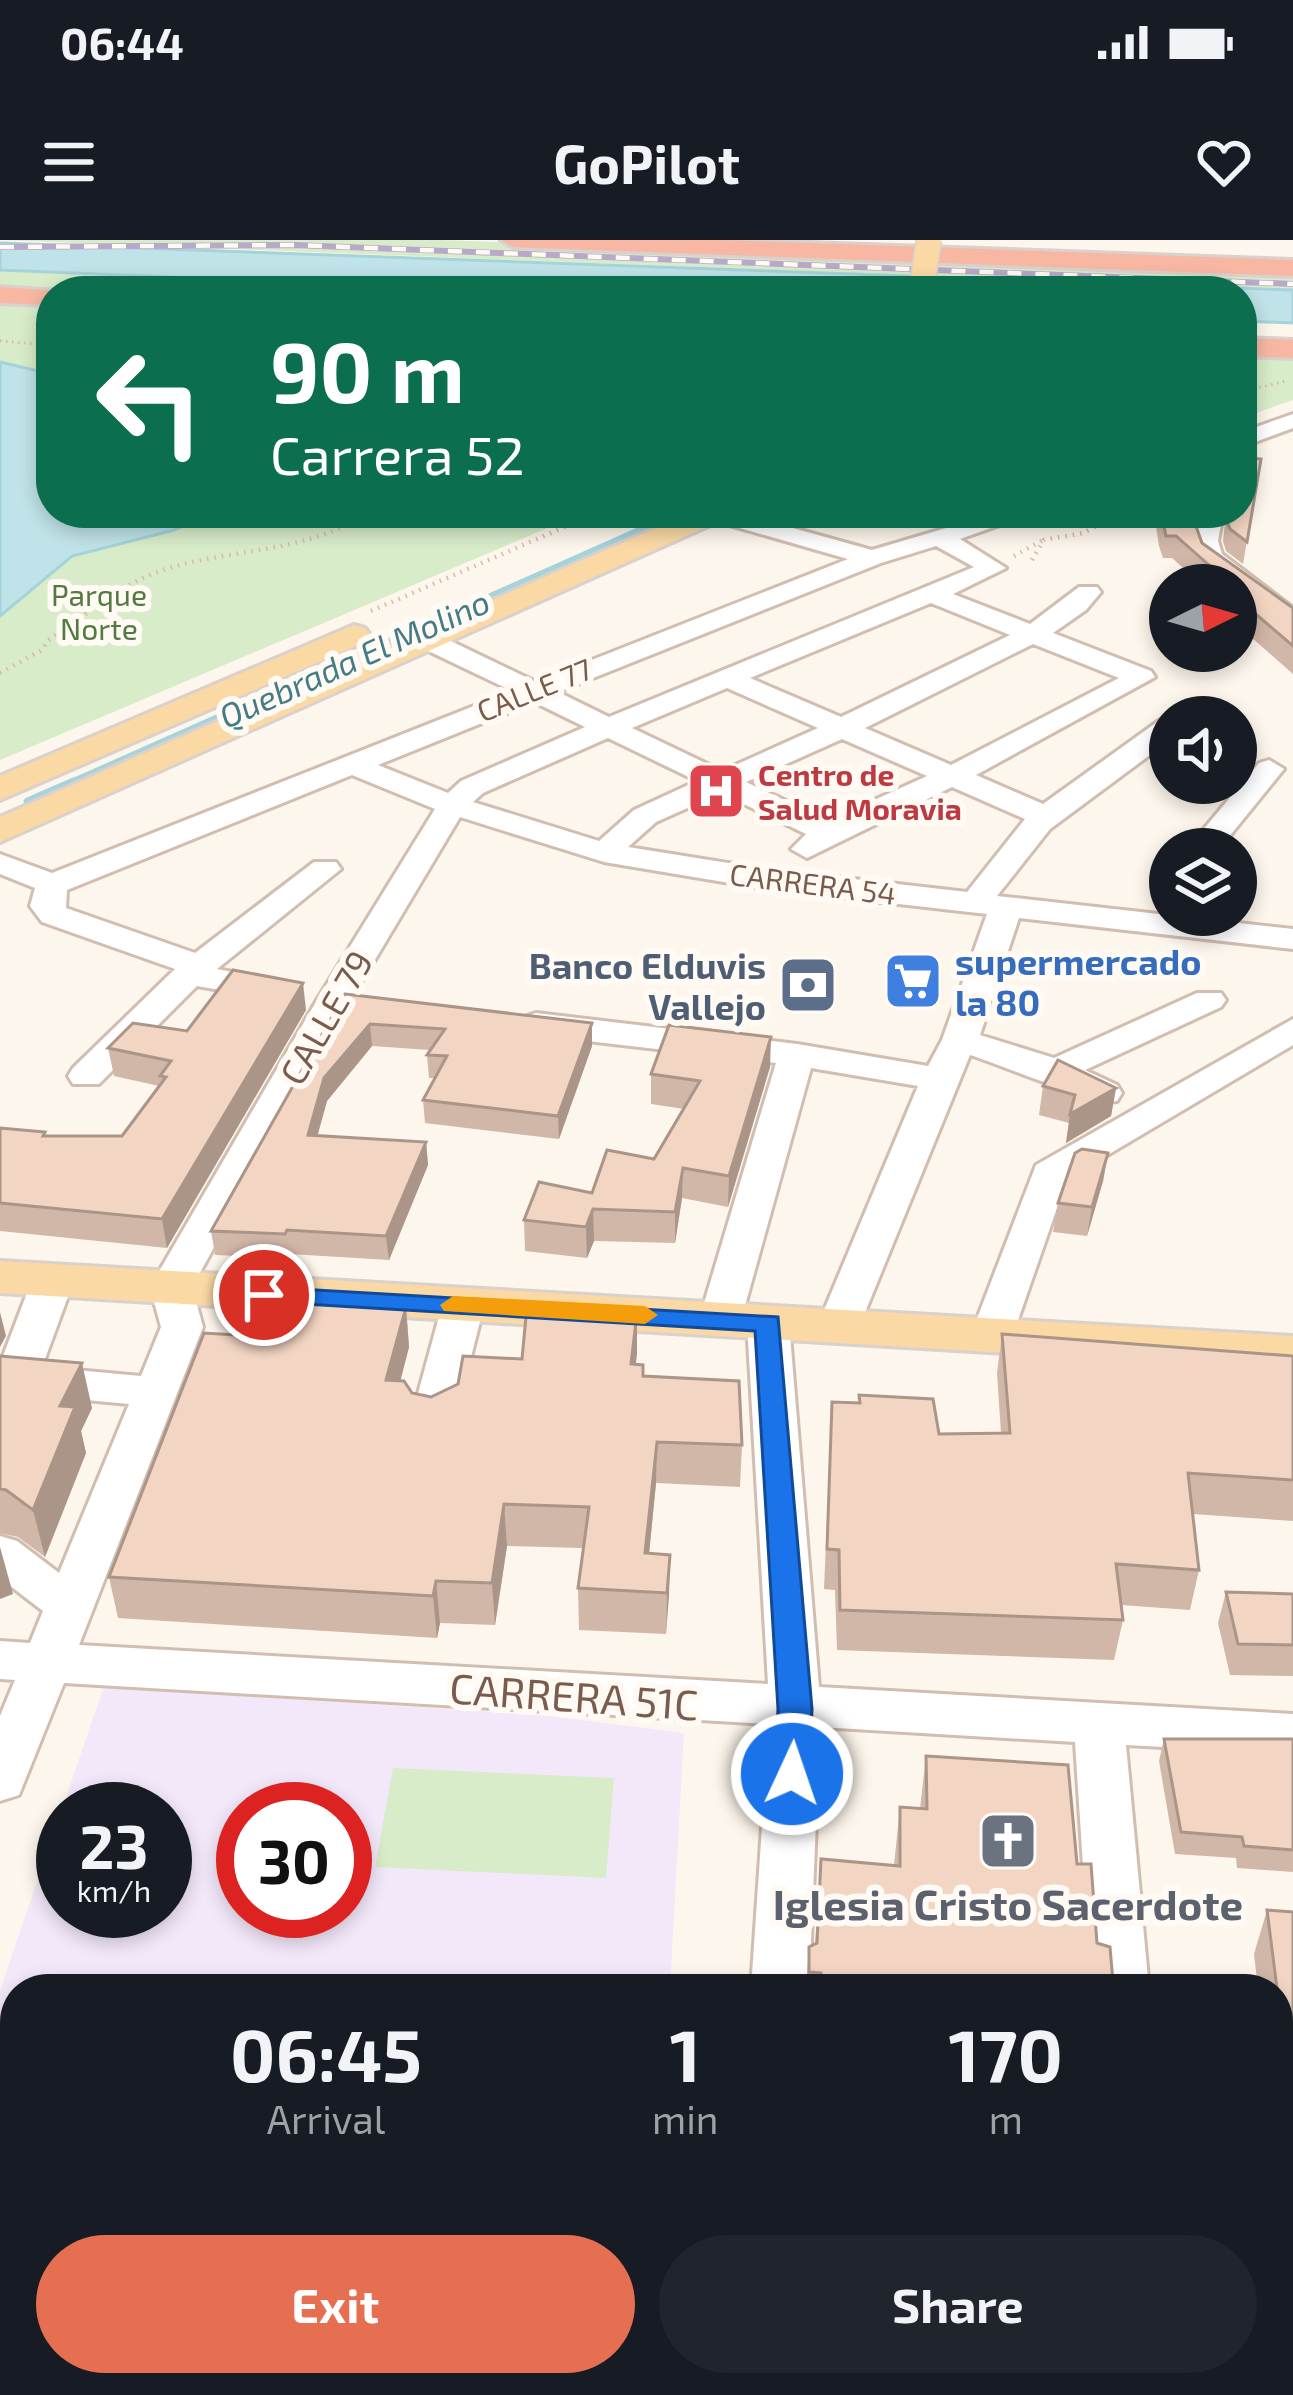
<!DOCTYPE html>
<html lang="en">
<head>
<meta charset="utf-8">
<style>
	body { margin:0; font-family:"Exo 2",sans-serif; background:#20242c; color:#f1f3f6; height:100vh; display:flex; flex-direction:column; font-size:45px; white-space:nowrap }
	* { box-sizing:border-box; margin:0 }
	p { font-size:39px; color:#9ea1a6 }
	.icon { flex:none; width:66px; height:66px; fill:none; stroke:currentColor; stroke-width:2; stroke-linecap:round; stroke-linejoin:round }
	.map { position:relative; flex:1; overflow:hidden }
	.drawer { position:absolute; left:0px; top:1734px; width:1293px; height:423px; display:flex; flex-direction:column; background:#171b24; border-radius:48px 48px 0 0; box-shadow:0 6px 18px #0003 }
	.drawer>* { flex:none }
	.banner { position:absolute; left:36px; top:36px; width:1221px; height:252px; border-radius:48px; box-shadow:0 6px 18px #0003; background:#0b6e4f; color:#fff; overflow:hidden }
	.needle { width:78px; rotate:85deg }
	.controls { position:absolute; left:1149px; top:324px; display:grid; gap:24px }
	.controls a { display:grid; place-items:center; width:108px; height:108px; border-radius:50%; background:#171b24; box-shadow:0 6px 18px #0003; font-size:60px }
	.speed { position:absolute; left:36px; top:1542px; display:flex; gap:24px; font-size:60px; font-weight:700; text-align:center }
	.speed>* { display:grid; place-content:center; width:156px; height:156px; border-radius:50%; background:#171b24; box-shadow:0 6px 18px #0003; line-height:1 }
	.speed small { font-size:30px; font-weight:400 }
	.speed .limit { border:18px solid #d22; background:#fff; color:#111 }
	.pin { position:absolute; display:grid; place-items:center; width:102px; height:102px; color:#fff; margin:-51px; border:6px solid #fff; border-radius:50%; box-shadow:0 3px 12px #0007 }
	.me { position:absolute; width:132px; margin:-66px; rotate:3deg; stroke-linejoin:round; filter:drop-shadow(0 0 9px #0008) }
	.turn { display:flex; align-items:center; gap:42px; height:252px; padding:0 36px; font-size:54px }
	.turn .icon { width:156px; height:156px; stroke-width:2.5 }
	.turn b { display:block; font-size:84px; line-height:102px }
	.eta { display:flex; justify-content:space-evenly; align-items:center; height:204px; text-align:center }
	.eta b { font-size:72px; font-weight:700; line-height:84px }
	.cta { display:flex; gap:24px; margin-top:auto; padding:24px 36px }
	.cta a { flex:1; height:138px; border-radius:72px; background:#e76f51; color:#fff; font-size:48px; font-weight:700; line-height:138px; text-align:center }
	.cta a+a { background:#20242c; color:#f1f3f6 }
	.status { display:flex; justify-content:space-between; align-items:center; height:84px; padding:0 60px; background:#171b24; direction:ltr }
	.status svg { height:33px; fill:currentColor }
	header { display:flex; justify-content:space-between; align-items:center; height:156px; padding:0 36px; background:#171b24; font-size:54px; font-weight:700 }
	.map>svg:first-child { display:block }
	.education { fill:#f3e8fa; fill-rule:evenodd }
	.green { fill:#d8ecc9 }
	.water { fill:#bfe3e8; stroke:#a5d3da; stroke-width:3 }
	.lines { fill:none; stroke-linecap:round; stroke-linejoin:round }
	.stream-far1 { stroke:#a5d3da; stroke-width:8 }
	.stream { stroke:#a5d3da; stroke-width:9 }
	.minor-casing { stroke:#d1beb0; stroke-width:6 }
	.major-casing { stroke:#dad1cd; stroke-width:6 }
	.highway-casing { stroke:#dad1cd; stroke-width:6 }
	.path-far1 { stroke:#d9b8a5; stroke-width:3; stroke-dasharray:1.5 4.5; stroke-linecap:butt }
	.path { stroke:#d9b8a5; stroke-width:4.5; stroke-dasharray:1.5 6; stroke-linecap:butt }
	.minor { fill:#fff; fill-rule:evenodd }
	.major { fill:#fbd9a5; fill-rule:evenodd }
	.highway { fill:#f7b7a3; fill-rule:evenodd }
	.rail-casing { stroke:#b9a8c9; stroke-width:6 }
	.rail { stroke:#fffaf3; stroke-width:4.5; stroke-dasharray:14; stroke-linecap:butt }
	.major-bridge-casing { stroke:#dad1cd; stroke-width:27; stroke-linecap:butt }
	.major-bridge { stroke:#fbd9a5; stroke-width:24 }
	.wall { fill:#d1b7a8 }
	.shaded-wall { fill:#aa9588 }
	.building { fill:#f3d5c3; stroke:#aa9588; stroke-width:3 }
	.route { fill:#1a73e8; stroke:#114b97; stroke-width:3 }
	.slow { fill:#f59e0b }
	.labels { text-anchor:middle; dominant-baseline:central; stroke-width:12; stroke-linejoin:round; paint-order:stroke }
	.far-park-label { font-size:30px; fill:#537a41; stroke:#fffaf3 }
	.far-street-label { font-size:30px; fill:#7a5c4d; stroke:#fffaf3 }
	.far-health-label { font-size:30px; font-weight:bold; fill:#be3a42; stroke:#fffaf3; text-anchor:start }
	.far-water-label { font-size:33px; font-style:italic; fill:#437c86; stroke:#fffaf3 }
	.shop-label { font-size:36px; font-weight:bold; fill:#366cbe; stroke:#fffaf3; text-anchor:start }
	.service-label { font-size:36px; font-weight:bold; fill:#4e5e75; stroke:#fffaf3; text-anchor:end }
	.street-label { font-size:36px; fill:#7a5c4d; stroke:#fffaf3 }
	.near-street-label { font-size:42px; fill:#7a5c4d; stroke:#fffaf3 }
	.near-worship-label { font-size:42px; font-weight:bold; fill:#5b616d; stroke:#fffaf3 }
</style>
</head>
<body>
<div class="status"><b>06:44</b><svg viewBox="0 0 49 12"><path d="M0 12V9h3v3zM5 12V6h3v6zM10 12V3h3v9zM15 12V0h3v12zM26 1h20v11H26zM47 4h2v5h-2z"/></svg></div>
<header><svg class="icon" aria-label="menu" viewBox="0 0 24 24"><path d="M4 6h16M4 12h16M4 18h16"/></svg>GoPilot<svg class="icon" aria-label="heart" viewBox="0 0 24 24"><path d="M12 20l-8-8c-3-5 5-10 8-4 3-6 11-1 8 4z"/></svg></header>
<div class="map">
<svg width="1293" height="2155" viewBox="0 0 1293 2155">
	<rect width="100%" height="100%" fill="#fdf6ec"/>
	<path class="education" d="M104 1446 550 1476 684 1493 670 1749H15V1873L0 1872V1750ZM63 1569H165V1671H63ZM243 1569H345V1671H243Z"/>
	<g class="green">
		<path d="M0 0H441L1293 32V50Z"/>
		<path d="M0 30 512 51 0 50Z"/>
		<path d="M0 60 51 62V273H583L0 520Z"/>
		<path d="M1242 110 1293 112V160L1242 178Z"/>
		<path d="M393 1528 614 1538 606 1638 375 1627Z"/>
	</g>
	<g class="water">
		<path d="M0 3 1293 50V83L1242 81V51H512L0 30Z"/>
		<path d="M0 122 51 134V273H212L174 290 72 316 0 376Z"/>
	</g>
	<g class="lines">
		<path class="stream-far1" d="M67 545 680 273"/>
		<path class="stream" d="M28 562 74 542"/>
		<defs>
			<g id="minor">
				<path d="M1293 174V188L1242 207V192Z"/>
				<path d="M701 273H739L872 310 997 273H1034L960 299 1006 328 953 354 1030 384 1079 347H1097L1101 352 1086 370 1053 393 1151 431 1155 437 976 535 1043 564 1160 480 1170 477V500L1050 589 997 656 1293 689V709L1019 678 980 795 1054 818 1197 753H1221L1226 760 1221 767 1085 830 1117 845 1122 853 1117 861C1097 866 999 824 970 815L859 1087 853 1097 838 1101 823 1097 817 1087 918 846 811 828 741 1080 735 1090 720 1094 705 1090 699 1080 776 823 536 795 524 791 518 784 524 777 536 773 797 804 928 826 942 800 987 674 766 649 604 622 460 577 351 760 192 1047 203 1087 79 1405 768 1444 747 1083 753 1073 768 1069 783 1073 789 1083 819 1447 1293 1474V1514L1126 1505 1149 1749H1091L1075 1502 820 1487 809 1749H751L769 1484 64 1443 19 1555 0 1561V1476L15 1440 0 1439V1401L30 1403 43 1371 0 1338V1296L17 1301 59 1333 129 1164 0 1152V1124L32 1040 38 1031 53 1027 68 1031 74 1040 42 1127 141 1136 161 1087 150 1047 317 760 435 569 352 535 67 650 66 668 195 713 314 622H336L341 629 217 729 290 743 295 750 290 757 278 760 197 746 99 844H73L68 836 73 828 175 729 42 682 30 666 35 648 0 634V614L52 633 512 451 418 406 414 400 418 394H436L536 442 848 319 705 278ZM936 306 974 327 609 477 558 452 881 323ZM931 363 1010 395 841 477 750 438ZM1033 404 1119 438 951 525 865 488ZM727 448 818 488 722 531 632 488ZM534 462 585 487 461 541 448 553 378 525ZM608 498 697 541 634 570 599 601 473 562 483 553ZM842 499 927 536 828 581 746 542ZM952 547 1025 579 967 652 766 629 628 607 656 582 721 553 806 594 791 609 807 618Z"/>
				<path d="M1199 273H1223L1218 301 1222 314 1293 368V389L1201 322 1194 301Z"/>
				<path d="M1269 520 1284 529 1219 609H1187L1259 523Z"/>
				<path d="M1293 779V805L1067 939 1012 1097 1006 1107 991 1111 976 1107 970 1097 1036 925Z"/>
				<path d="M463 1053 478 1057 484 1066 455 1179 449 1190 433 1194 417 1190 411 1179 442 1066 448 1057Z"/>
				<path d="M0 1923 15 1924V1982L0 1981Z"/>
				<path d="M1278 2012 1293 2014V2076L1278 2074Z"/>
				<rect x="730" y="2142" width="66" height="13"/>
			</g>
			<g id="major">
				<path d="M690 273H728L724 279 0 602V577Z"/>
				<path d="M354 385 365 388 370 395 365 402 0 560V536Z"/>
				<path d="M0 1021 1293 1096V1130L0 1053Z"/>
			</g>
			<g id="highway">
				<path d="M501 0H724L1293 20V36L513 7Z"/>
				<path d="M0 47 59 51H51V65L0 63Z"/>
				<path d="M1242 98 1293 100V118L1242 116Z"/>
			</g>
		</defs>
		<use href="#minor" class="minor-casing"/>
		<use href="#major" class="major-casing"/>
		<use href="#highway" class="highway-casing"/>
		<g class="path-far1">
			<path d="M0 101 51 105"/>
			<path d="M1242 152 1286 141"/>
		</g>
		<g class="path">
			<path d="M1014 316 1043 300"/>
			<path d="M1032 320 1044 300 1083 293 1122 273"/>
			<path d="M371 371 597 273"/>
			<path d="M0 433 42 410 48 400C85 377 119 345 160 331 231 307 303 315 368 273"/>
		</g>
		<use href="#minor" class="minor"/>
		<use href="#major" class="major"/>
		<use href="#highway" class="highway"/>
		<defs>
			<path id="rail" d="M0 7 295 5 1293 44"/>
		</defs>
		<use href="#rail" class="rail-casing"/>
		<use href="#rail" class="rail"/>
		<defs>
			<path id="major-bridge" d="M921 51 929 0"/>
		</defs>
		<use href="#major-bridge" class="major-bridge-casing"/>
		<use href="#major-bridge" class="major-bridge"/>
	</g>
	<g class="wall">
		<path d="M1261 219 1243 324 1226 311 1223 301 1226 273H1242Z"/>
		<path d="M1154 273H1198L1195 283 1202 303 1293 368V434L1236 384V345H1202L1172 318H1163L1159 306Z"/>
		<path d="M345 754 592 806 559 899 425 883 423 860 435 838H429L427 815 430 810 372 806 327 861 317 896 426 902 428 925 389 1020 290 1014 288 1018 215 1015 211 991Z"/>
		<path d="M306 770 167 1008 0 991V888L46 896H122L159 846 114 836 108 808Z"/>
		<path d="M770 827 728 967 682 958 675 1003 594 1001 587 1018 525 1011 524 980 592 953 654 919 684 869 651 864V834Z"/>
		<path d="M1043 846 1116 848 1111 876 1066 903 1069 883 1039 875Z"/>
		<path d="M1108 913 1103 941 1087 996 1053 992 1058 963Z"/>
		<path d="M406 1067 409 1107 400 1141 412 1153 431 1157 637 1073 636 1124 643 1137 742 1205 740 1247 656 1243 649 1314 670 1315 666 1394 579 1390 578 1348 583 1308 507 1306 495 1385 440 1383 437 1398 118 1378 109 1337 287 1098Z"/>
		<path d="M1002 1094 1293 1116V1281L1193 1274 1199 1330 1190 1370 1121 1365 1123 1380 1114 1420 837 1410 835 1350 824 1349 832 1162 859 1163 939 1194 1001 1193 997 1133Z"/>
		<path d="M0 1116 92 1168 81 1191 86 1213 45 1317 18 1297 0 1293Z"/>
		<path d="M1226 1352 1293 1354V1436L1230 1435 1218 1383Z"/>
		<path d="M1164 1499H1293V1632L1237 1628 1236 1618 1175 1614 1159 1521Z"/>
		<path d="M926 1516 1077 1624 1097 1703 1113 1742 1112 1749H806L809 1707 815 1704 821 1619 894 1625 900 1567 920 1569Z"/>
		<path d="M1267 1670 1293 1672V1903L1278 1901V1749H1258L1254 1714Z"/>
	</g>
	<g class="shaded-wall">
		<path d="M303 743 306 770 167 1008 162 979Z"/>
		<path d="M592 783V806L559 899 558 876Z"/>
		<path d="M370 784 372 806 327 861 311 919 308 895 324 838Z"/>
		<path d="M771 797 770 827 728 967 729 936Z"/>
		<path d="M1116 848 1111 876 1066 903 1070 874Z"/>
		<path d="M426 902 428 925 389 1020 386 996Z"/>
		<path d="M1108 913 1103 941 1087 996 1092 967Z"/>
		<path d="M683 928 682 958 675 1003V972Z"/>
		<path d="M593 969 594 1001 587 1018 586 987Z"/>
		<path d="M406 1067 409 1107 390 1181 386 1140Z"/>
		<path d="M0 1072 6 1096 0 1107Z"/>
		<path d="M637 1073V1114L631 1165V1124Z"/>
		<path d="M82 1123 92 1168 81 1191 86 1213 45 1317 33 1270 60 1166Z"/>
		<path d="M657 1202 656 1243 645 1355V1313Z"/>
		<path d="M504 1264 507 1306 495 1385 492 1343Z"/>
		<path d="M0 1307 13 1354 0 1359Z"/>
		<path d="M670 1315 669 1356 666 1394 667 1353Z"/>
		<path d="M436 1341 440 1383 437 1398 433 1356Z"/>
	</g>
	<g class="building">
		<path d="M1242 217 1261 219 1247 302 1230 289 1226 279 1227 273H1242Z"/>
		<path d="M1161 273H1195L1193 278 1202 303 1293 368V406L1236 357V345H1223L1215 338 1219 334 1176 296H1166Z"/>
		<path d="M233 730 303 743 162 979 0 963V888L45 892 43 896H122L166 837 160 836 171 821 108 808 133 783 187 791Z"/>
		<path d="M345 754 592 783 558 876 423 860 447 816 427 815 445 789 370 784 324 838 308 895 426 902 386 996 287 990 285 994 211 991Z"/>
		<path d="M669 785 771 797 729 936 683 928 675 972 593 969 586 987 524 980 539 942 592 953 607 910 654 919 700 841 651 834Z"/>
		<path d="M1058 820 1116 848 1070 874 1075 855 1043 846Z"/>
		<path d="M1082 909 1108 913 1092 967 1058 963 1075 913Z"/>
		<path d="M299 1060 406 1067 386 1140 404 1141 412 1153 431 1157 458 1144 463 1116 522 1119 527 1066 637 1073 631 1124 643 1125V1136L739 1141 742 1205 657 1202 645 1313 670 1315 667 1353 578 1348 589 1267 504 1264 492 1343 436 1341 433 1356 109 1337 204 1093 287 1098Z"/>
		<path d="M1002 1094 1293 1116V1240L1188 1233 1199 1330 1116 1324 1123 1380 840 1370 839 1310 827 1309 832 1162 860 1163 859 1155 933 1159 939 1194 1010 1193Z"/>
		<path d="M0 1116 82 1123 60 1166 75 1167 33 1270 6 1250 0 1249Z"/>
		<path d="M1226 1352 1293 1354V1405L1238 1404Z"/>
		<path d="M1164 1499H1293V1610L1244 1606 1242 1597 1181 1592Z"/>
		<path d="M926 1516 1068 1525 1077 1624H1091L1097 1703 1110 1707 1113 1742 1107 1741 1109 1749H821V1733L809 1732V1707L817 1703 821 1619 900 1626V1567L927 1569Z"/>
		<path d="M1267 1670 1293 1672V1858H1291Z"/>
		<path d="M0 1969 15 1970V2142H618L617 2155H0Z"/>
		<path d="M1278 2079 1293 2080V2155H825L826 2142H1278Z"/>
	</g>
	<path class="route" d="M264 1047 778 1077 812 1469 809 1534 804 1544 792 1548 780 1544 775 1534 778 1469 755 1091 254 1061 250 1055Z"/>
	<path class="slow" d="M453 1056 645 1066 658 1075 645 1084 444 1071 440 1065Z"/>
	<defs>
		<symbol id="hospital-square" viewBox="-11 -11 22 22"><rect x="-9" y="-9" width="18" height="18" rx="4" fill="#e0444e" stroke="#fffaf3"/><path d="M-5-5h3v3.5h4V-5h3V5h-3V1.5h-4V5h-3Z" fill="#fff"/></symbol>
		<symbol id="supermarket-square" viewBox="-11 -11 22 22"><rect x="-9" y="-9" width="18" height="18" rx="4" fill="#3f7fe0" stroke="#fffaf3"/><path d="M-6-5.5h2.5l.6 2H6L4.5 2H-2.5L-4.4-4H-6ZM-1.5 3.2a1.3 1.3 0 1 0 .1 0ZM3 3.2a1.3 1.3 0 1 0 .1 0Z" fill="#fff"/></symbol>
		<symbol id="bank-square" viewBox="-11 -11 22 22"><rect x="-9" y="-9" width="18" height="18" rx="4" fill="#5c6f8a" stroke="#fffaf3"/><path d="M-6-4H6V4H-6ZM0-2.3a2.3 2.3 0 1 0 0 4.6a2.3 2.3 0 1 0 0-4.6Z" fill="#fff"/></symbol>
		<symbol id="church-square" viewBox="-11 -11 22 22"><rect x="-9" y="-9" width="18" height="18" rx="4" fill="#6b7280" stroke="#fffaf3"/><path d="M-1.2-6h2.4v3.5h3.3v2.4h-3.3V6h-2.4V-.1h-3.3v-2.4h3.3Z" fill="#fff"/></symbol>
	</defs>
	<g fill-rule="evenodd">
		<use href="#hospital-square" x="683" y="518" width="66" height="66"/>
		<use href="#supermarket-square" x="880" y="708" width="66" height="66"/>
		<use href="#bank-square" x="775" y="712" width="66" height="66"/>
		<use href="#church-square" x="975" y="1568" width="66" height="66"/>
	</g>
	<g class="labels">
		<g class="far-park-label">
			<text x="99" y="354">Parque<tspan x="99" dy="34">Norte</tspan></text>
		</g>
		<g class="far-street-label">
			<text transform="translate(534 449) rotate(-22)">CALLE 77</text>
			<text transform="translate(813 643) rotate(7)">CARRERA 54</text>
		</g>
		<g class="far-health-label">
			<text x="758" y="534">Centro de<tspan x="758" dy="34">Salud Moravia</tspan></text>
		</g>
		<g class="far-water-label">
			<text transform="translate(354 418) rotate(-24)">Quebrada El Molino</text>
		</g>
		<g class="shop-label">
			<text x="955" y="720">supermercado<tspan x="955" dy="41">la 80</tspan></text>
		</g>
		<g class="service-label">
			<text x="766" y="724">Banco Elduvis<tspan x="766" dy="41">Vallejo</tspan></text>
		</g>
		<g class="street-label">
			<text transform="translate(325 777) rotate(-60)">CALLE 79</text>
		</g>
		<g class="near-street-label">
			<text transform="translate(574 1455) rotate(4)">CARRERA 51C</text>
		</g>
		<g class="near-worship-label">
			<text x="1008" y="1663">Iglesia Cristo Sacerdote</text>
		</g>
	</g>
</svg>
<div class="controls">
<a><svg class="needle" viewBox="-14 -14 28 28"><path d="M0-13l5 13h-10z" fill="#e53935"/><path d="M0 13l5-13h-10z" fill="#9ea1a6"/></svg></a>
<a><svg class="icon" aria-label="sound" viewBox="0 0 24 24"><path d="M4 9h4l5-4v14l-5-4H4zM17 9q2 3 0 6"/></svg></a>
<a><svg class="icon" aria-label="layers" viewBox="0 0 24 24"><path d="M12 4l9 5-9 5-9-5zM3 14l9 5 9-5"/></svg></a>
</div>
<div class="speed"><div>23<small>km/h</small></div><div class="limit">30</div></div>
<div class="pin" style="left:264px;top:1055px;background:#d93025"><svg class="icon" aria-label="arrive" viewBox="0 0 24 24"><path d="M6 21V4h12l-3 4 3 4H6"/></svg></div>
<svg class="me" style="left:792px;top:1534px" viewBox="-20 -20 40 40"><circle r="17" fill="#1a73e8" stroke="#fff" stroke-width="3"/><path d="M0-11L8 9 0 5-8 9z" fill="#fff"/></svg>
<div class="banner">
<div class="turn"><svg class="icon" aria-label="left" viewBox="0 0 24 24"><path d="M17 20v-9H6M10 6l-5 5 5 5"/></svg><div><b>90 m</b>Carrera 52</div></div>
</div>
<section class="drawer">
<div class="eta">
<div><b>06:45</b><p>Arrival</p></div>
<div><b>1</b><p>min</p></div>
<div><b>170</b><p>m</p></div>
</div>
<div class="cta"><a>Exit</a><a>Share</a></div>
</section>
</div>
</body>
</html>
